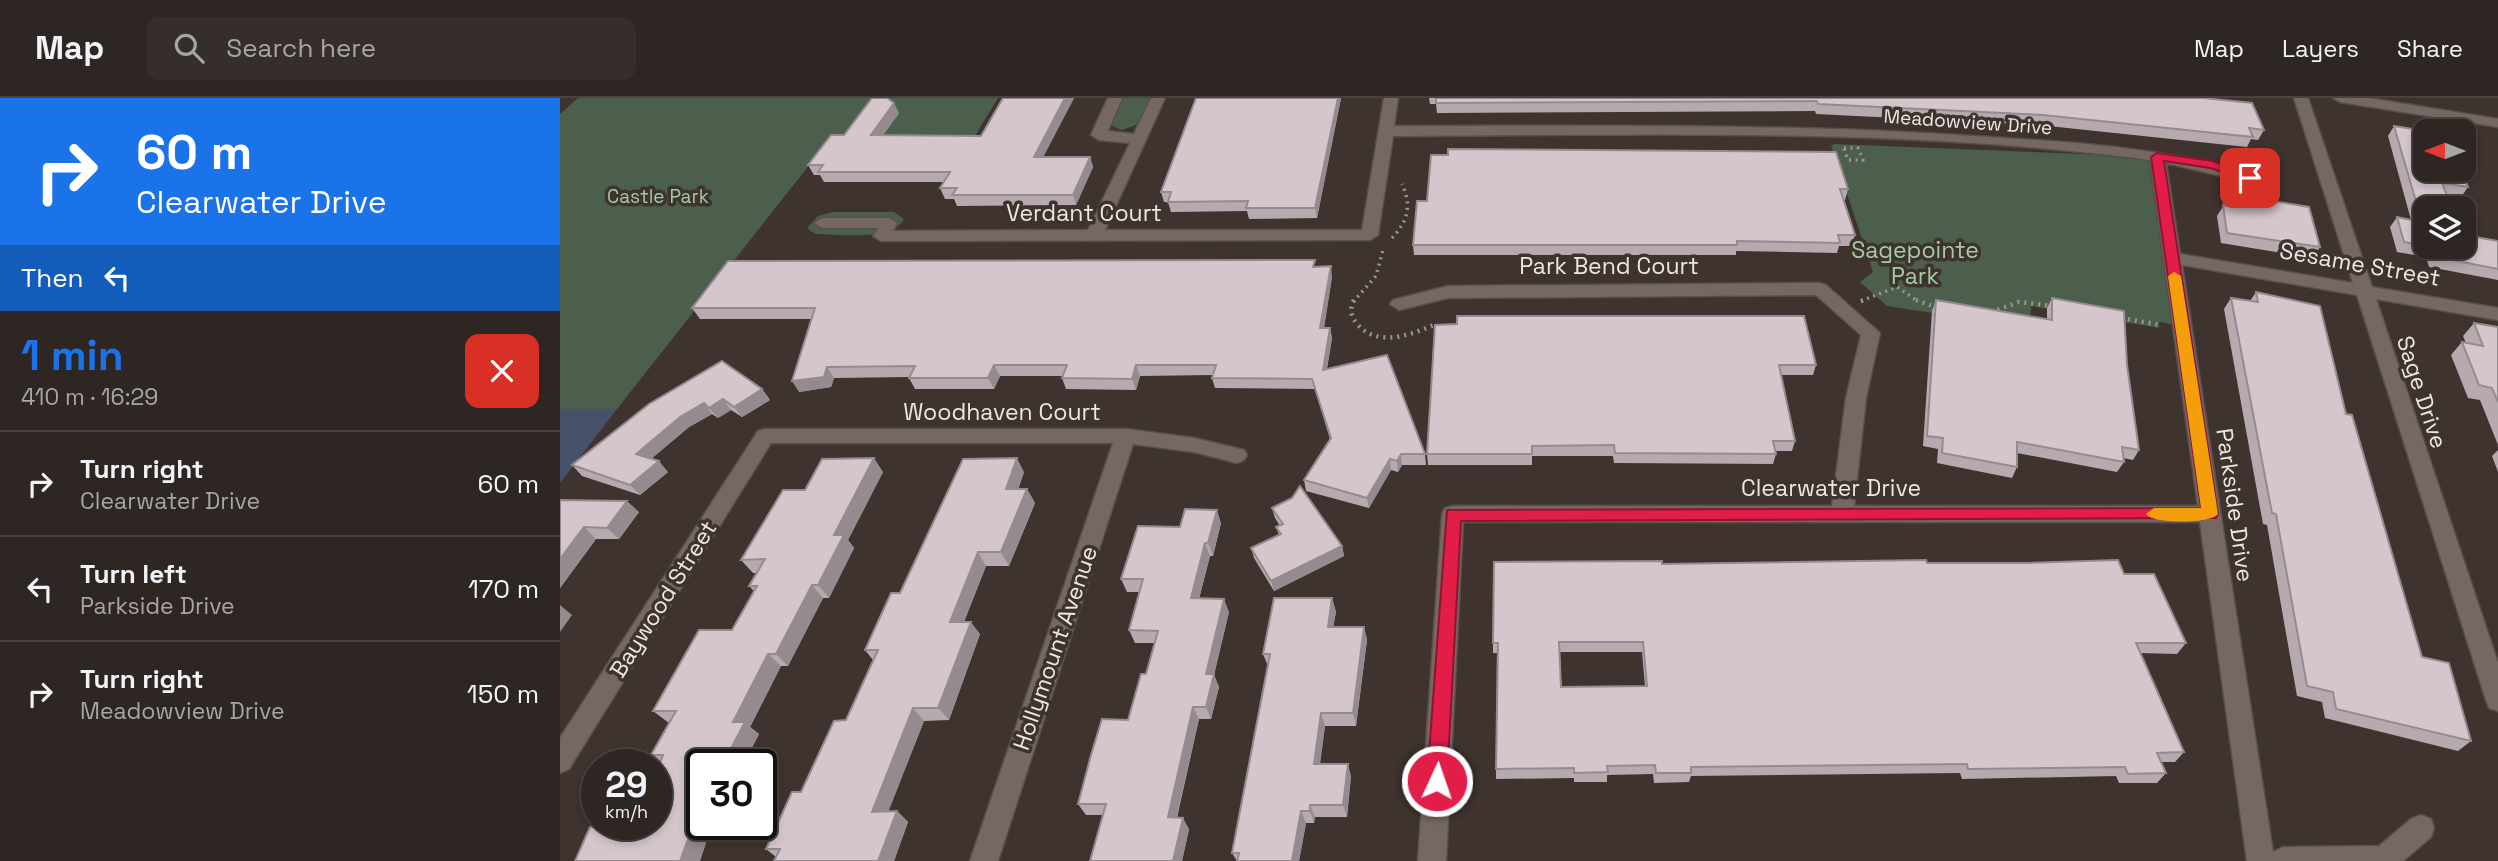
<!DOCTYPE html>
<html lang="en">
<head>
<meta charset="utf-8">
<style>
	body { margin:0; font-family:"Space Grotesk",sans-serif; background:#362e2a; color:#f1f3f6; height:100vh; display:flex; flex-direction:column; font-size:26px; white-space:nowrap }
	* { box-sizing:border-box; margin:0 }
	p { font-size:23px; color:#a7a5a5 }
	.icon { flex:none; width:38px; height:38px; fill:none; stroke:currentColor; stroke-width:2; stroke-linecap:round; stroke-linejoin:round }
	.map { position:relative; flex:1; overflow:hidden }
	.side { display:flex; flex-direction:column; background:#2e2622; width:560px }
	.side>* { flex:none }
	.top-card { background:#1a73e8; color:#fff; overflow:hidden }
	.needle { width:46px; rotate:270deg }
	.tools { position:absolute; left:1853px; top:21px; display:grid; gap:14px }
	.tools a { display:grid; place-items:center; width:63px; height:63px; border-radius:14px; background:#2e2622; box-shadow:0 4px 10px #0003,0 0 0 2px #494340; font-size:35px }
	.speed { position:absolute; left:21px; top:651px; display:flex; gap:14px; font-size:35px; font-weight:700; text-align:center }
	.speed>* { display:grid; place-content:center; width:91px; height:91px; border-radius:50%; background:#2e2622; box-shadow:0 4px 10px #0003,0 0 0 2px #494340; line-height:1 }
	.speed small { font-size:18px; font-weight:400 }
	.speed .limit { border:4px solid #111; border-radius:10px; background:#fff; color:#111 }
	.pin { position:absolute; display:grid; place-items:center; width:60px; height:60px; color:#fff; margin:-30px; border-radius:14px; box-shadow:0 4px 10px #0006 }
	.me { position:absolute; width:77px; margin:-38px; rotate:3deg; stroke-linejoin:round; filter:drop-shadow(0 0 5px #0008) }
	.turn { display:flex; align-items:center; gap:24px; height:147px; padding:0 21px; font-size:32px }
	.turn .icon { width:91px; height:91px; stroke-width:2.5 }
	.turn b { display:block; font-size:49px; line-height:60px }
	.then { display:flex; align-items:center; height:66px; padding:0 21px; background:#0003; gap:14px; font-size:26px }
	.round { display:grid; place-items:center; flex:none; width:74px; height:74px; border-radius:14px; background:#362e2a }
	.summary { display:flex; align-items:center; justify-content:space-between; height:119px; padding:0 21px }
	h1 { font-size:42px; font-weight:700; line-height:52px; color:#1a73e8 }
	ul { padding:0; list-style:none }
	li { display:flex; align-items:center; gap:21px; height:105px; padding:0 21px; border-top:2px solid #494340 }
	li div { flex:1 }
	li b { display:block; font-size:26px }
	li em { font-style:normal }
	header { display:flex; align-items:center; gap:42px; box-sizing:border-box; height:98px; padding:0 35px; background:#2e2622; border-bottom:2px solid #494340 }
	header strong { font-size:33px }
	nav { display:flex; gap:38px; margin-inline-start:auto; font-size:24px }
	.search { width:490px; height:63px; background:#362e2a; display:flex; align-items:center; gap:18px; box-sizing:border-box; padding:0 24px; border-radius:14px; color:#a7a5a5; font-size:26px }
	main { display:flex; flex:1; min-height:0 }
	.map>svg:first-child { display:block }
	.green { fill:#4c5e4c }
	.water { fill:#455269 }
	.lines { fill:none; stroke-linecap:round; stroke-linejoin:round }
	.minor-casing { stroke:#584f4b; stroke-width:3 }
	.path-far1 { stroke:#9e9591; stroke-width:3.5; stroke-dasharray:2 4.5; stroke-linecap:butt }
	.path { stroke:#9e9591; stroke-width:4.5; stroke-dasharray:2 5; stroke-linecap:butt }
	.minor { fill:#756863; fill-rule:evenodd }
	.wall { fill:#b7aaaf; fill-rule:evenodd }
	.shaded-wall { fill:#958b8f }
	.building { fill:#d5c6cc; stroke:#958b8f; stroke-width:2; fill-rule:evenodd }
	.route { fill:#e11d48; stroke:#92132f; stroke-width:2 }
	.slow { fill:#f59e0b }
	.labels { text-anchor:middle; dominant-baseline:central; stroke-width:7; stroke-linejoin:round; paint-order:stroke }
	.far-street-label { font-size:19px; fill:#ede6e3; stroke:#3e332e }
	.far-park-label { font-size:19px; fill:#a2cca3; stroke:#3e332e }
	.street-label { font-size:23px; fill:#ede6e3; stroke:#3e332e }
	.park-label { font-size:23px; fill:#a2cca3; stroke:#3e332e }
</style>
</head>
<body>
<header>
<strong>Map</strong>
<div class="search"><svg class="icon" aria-label="search" viewBox="0 0 24 24"><circle cx="10" cy="10" r="6"/><path d="M15 15l6 6"/></svg>Search here</div>
<nav><a>Map</a><a>Layers</a><a>Share</a></nav>
</header>
<main>
<section class="side">
<div class="top-card">
<div class="turn"><svg class="icon" aria-label="right" viewBox="0 0 24 24"><path d="M7 20v-9h11M14 6l5 5-5 5"/></svg><div><b>60 m</b>Clearwater Drive</div></div>
<div class="then">Then<svg class="icon" aria-label="left" viewBox="0 0 24 24"><path d="M17 20v-9H6M10 6l-5 5 5 5"/></svg></div>
</div>
<div class="summary"><div><h1>1 min</h1><p>410 m · 16:29</p></div><a class="round" style="background:#d93025;color:#fff"><svg class="icon" aria-label="close" viewBox="0 0 24 24"><path d="M6 6l12 12M18 6L6 18"/></svg></a></div>
<ul>
<li><svg class="icon" aria-label="right" viewBox="0 0 24 24"><path d="M7 20v-9h11M14 6l5 5-5 5"/></svg><div><b>Turn right</b><p>Clearwater Drive</p></div><em>60 m</em></li>
<li><svg class="icon" aria-label="left" viewBox="0 0 24 24"><path d="M17 20v-9H6M10 6l-5 5 5 5"/></svg><div><b>Turn left</b><p>Parkside Drive</p></div><em>170 m</em></li>
<li><svg class="icon" aria-label="right" viewBox="0 0 24 24"><path d="M7 20v-9h11M14 6l5 5-5 5"/></svg><div><b>Turn right</b><p>Meadowview Drive</p></div><em>150 m</em></li>
</ul>
</section>
<div class="map">
<svg width="1938" height="763" viewBox="0 0 1938 763">
	<rect width="100%" height="100%" fill="#3e332e"/>
	<g class="green">
		<path d="M18 0H438L410 46 265 47 57 311H0V16Z"/>
		<path d="M560 0H592L579 26 562 32 549 27Z"/>
		<path d="M1274 46 1597 59 1622 228 1599 224V230L1471 208 1470 230 1327 208 1300 184 1313 174 1271 48Z"/>
		<path d="M273 114H334L344 121C332 144 278 136 256 136L249 132 248 129 258 118Z"/>
	</g>
	<path class="water" d="M0 311H57L0 385Z"/>
	<g class="lines">
		<defs>
			<g id="minor">
				<path d="M548 0H562L548 33 574 36 591 0H605L545 132H802L824 0H838L834 28C1027 28 1220 25 1413 38 1509 44 1604 49 1697 77L1699 80 1691 85 1606 65 1620 156 1793 185 1734 0H1748L1812 189 1938 210V222L1816 201 1938 565V613L1929 610 1926 602 1797 197 1622 167 1713 754 1723 749 1819 748 1851 721 1861 717 1871 721 1874 730 1871 739 1843 763H1687L1640 424H903L886 763H858L882 416 885 410 893 408H1272L1286 300 1301 237 1256 197 888 200 839 212 830 206 833 202 888 188 1260 185 1266 187 1320 235 1306 300 1294 408H1638L1590 62C1340 29 1084 37 833 38L818 137 810 142 321 143 313 138 318 130H262L254 125 262 120H329L337 125 333 133 528 132 570 45 539 42 531 37Z"/>
				<path d="M1773 0H1808L1938 21V29L1780 4Z"/>
				<path d="M205 331H566L634 340 684 352 687 357 684 362 677 365 634 354 573 346 438 763H410L553 345H211L9 671 0 675V640L198 333Z"/>
			</g>
		</defs>
		<use href="#minor" class="minor-casing"/>
		<g class="path-far1">
			<path d="M1284 50H1298L1303 62H1288Z"/>
			<path d="M832 140C848 123 852 108 842 86"/>
			<path d="M1301 203 1337 189 1359 204"/>
			<path d="M793 204 816 178 823 152"/>
		</g>
		<g class="path">
			<path d="M794 202C789 212 791 219 798 227 819 250 853 236 876 226"/>
			<path d="M1356 202 1378 210"/>
			<path d="M1301 203 1304 202"/>
			<path d="M1431 214 1459 204 1494 208"/>
			<path d="M1561 220 1601 227"/>
		</g>
		<use href="#minor" class="minor"/>
	</g>
	<g class="wall">
		<path d="M443 0H514L483 59H530L533 69 516 107 397 108 394 101H385L380 90 384 84H264L260 77H254L248 67 284 37 339 15 323 37 421 38Z"/>
		<path d="M781 0 757 120 689 121 687 113 611 114 608 104H604L601 94Z"/>
		<path d="M869 0H1643L1704 32 1698 42 1691 41 1687 49 1479 27 1256 16 1255 13 877 15 876 6H870Z"/>
		<path d="M1834 28 1866 72H1904V39L1914 64 1907 74 1902 73 1908 89 1901 99 1887 96 1866 110V149H1904L1938 143V182L1869 169 1866 159 1837 154 1830 129 1837 119 1851 122 1828 38Z"/>
		<path d="M1288 91 1285 102H1283L1295 137 1292 148H1279L1277 155 1176 153V157H854L853 147 857 103Z"/>
		<path d="M1669 96 1760 149 1753 160 1661 145 1657 118 1664 107 1663 106Z"/>
		<path d="M756 169 772 179 764 230H770L772 240 767 271 865 356 866 367H842L838 374 831 372 809 410 746 393 744 382 770 341 755 291 655 290 652 280 653 277 580 278 576 292 506 291 502 280 503 278H440L434 291H355L349 280V279L274 280 271 289 239 294 251 221H140L132 210Z"/>
		<path d="M1696 194 1786 316 1862 559 1911 643 1898 653 1765 620 1762 604 1737 598 1707 427 1703 426 1664 211 1671 200 1690 203Z"/>
		<path d="M1492 200 1567 267 1579 352 1573 362 1563 360 1564 364 1557 374 1457 355V369L1452 380 1377 365 1378 351 1363 348 1372 213 1376 202 1487 221V210Z"/>
		<path d="M1244 218 1256 267 1253 277H1221L1235 343 1232 353H1215L1216 356 1213 366 1054 365 1053 358H972V367H868L867 356Z"/>
		<path d="M1914 225 1938 229V347L1920 302 1908 300 1891 257 1902 244 1906 245 1903 238Z"/>
		<path d="M162 263 202 291 210 302 182 319 171 312 158 320 152 316 129 329 91 361 108 374 80 397 22 378 12 367Z"/>
		<path d="M1938 352V374L1932 358Z"/>
		<path d="M323 374 288 442 294 450 269 500H263L228 568H221L190 629 199 636 183 667H142L152 726 140 763H15L96 726 101 664 91 657 109 625 93 613 172 532 194 493 189 488 197 475H193L181 462 245 392Z"/>
		<path d="M464 374 458 391H467L475 405 449 468H426L404 524 420 536 389 622 364 623 328 713H337L348 724 334 763H214L216 759 206 751 286 622 313 562 305 552 340 495Z"/>
		<path d="M0 402 79 414 59 441H36L0 490Z"/>
		<path d="M712 410 782 448 784 458 714 493 694 460 691 450 719 437 716 429 720 428 715 420Z"/>
		<path d="M661 425 653 458H650L639 501 669 514 654 577 659 589 651 621H639L617 720 629 731 622 763H530L543 717H526L518 706 568 622 586 576 595 545H575L569 532 580 494H567L561 481 620 429Z"/>
		<path d="M1367 465 1564 476 1626 545 1617 556 1580 555 1624 654 1615 664H1601L1606 675 1597 685H1559L1556 678 1402 681 1400 675 1131 678 1129 684 1094 685 1093 676 1047 677V684H1014V680L936 681 937 555H933V545L1102 466ZM1000 554H1082L1085 588 1001 589Z"/>
		<path d="M772 500 776 514 773 529H804L807 542 796 628H765L760 666 791 678 787 719H755L754 725H746L739 763H677L672 755 708 568 703 556Z"/>
	</g>
	<g class="shaded-wall">
		<path d="M505 0H514L478 69 474 59Z"/>
		<path d="M778 0H781L757 120 755 110Z"/>
		<path d="M334 5 339 15 316 47 311 37Z"/>
		<path d="M530 59 533 69 516 107 513 97Z"/>
		<path d="M771 168 772 179 762 241 760 230Z"/>
		<path d="M770 230 772 240 765 282 763 272Z"/>
		<path d="M434 267 440 278 434 291 428 280Z"/>
		<path d="M576 267 580 278 576 292 572 281Z"/>
		<path d="M267 269 274 280 271 289 239 294 232 283Z"/>
		<path d="M202 291 210 302 182 319 174 309Z"/>
		<path d="M163 301 171 312 158 320 149 310Z"/>
		<path d="M144 305 152 316 129 329 85 366 76 356 120 319Z"/>
		<path d="M841 356 842 367 838 374 837 363Z"/>
		<path d="M314 360 323 374 288 442 294 450 269 500 258 487 274 437Z"/>
		<path d="M457 360 464 374 454 405 446 391Z"/>
		<path d="M830 361 831 372 809 410 807 400Z"/>
		<path d="M99 363 108 374 80 397 70 387Z"/>
		<path d="M467 391 475 405 449 468 441 454Z"/>
		<path d="M67 403 79 414 59 441 47 430Z"/>
		<path d="M657 412 661 425 653 458 648 445Z"/>
		<path d="M24 429 36 441 0 490V461Z"/>
		<path d="M645 445 650 458 636 513 631 500Z"/>
		<path d="M782 448 784 458 714 493 711 483Z"/>
		<path d="M418 454 426 468 399 536 390 524Z"/>
		<path d="M252 487 263 500 228 568 216 556Z"/>
		<path d="M772 500 776 514 771 542 768 529Z"/>
		<path d="M664 501 669 514 654 577 659 589 651 621 646 609V576Z"/>
		<path d="M0 507 12 517 0 534Z"/>
		<path d="M411 524 420 536 389 622 378 610Z"/>
		<path d="M804 529 807 542 796 628 793 615Z"/>
		<path d="M208 556 221 568 190 629 199 636 183 667H181L168 656 173 624Z"/>
		<path d="M633 609 639 621 614 730 608 719Z"/>
		<path d="M353 610 364 623 324 725 312 714Z"/>
		<path d="M761 615 765 628 758 678 754 666Z"/>
		<path d="M159 656 171 667H155Z"/>
		<path d="M788 666 791 678 787 719 783 707Z"/>
		<path d="M142 703V726H152L140 763H120Z"/>
		<path d="M750 707 755 719 754 725 750 713Z"/>
		<path d="M337 713 348 724 334 763H318Z"/>
		<path d="M741 713 746 725 739 763H732Z"/>
		<path d="M623 720 629 731 622 763H613Z"/>
	</g>
	<g class="building">
		<path d="M312 0H327L334 5 311 37 421 38 443 0H505L474 59H530L513 97H392L397 90H380L390 74H258L263 67H248L271 37H284Z"/>
		<path d="M636 0H778L755 110H686L688 103 608 104 611 94H601Z"/>
		<path d="M876 0H1643L1692 5 1704 32 1689 30 1693 39 1483 17 1258 6 1257 3 876 5Z"/>
		<path d="M1834 28 1866 33V72H1902L1908 89 1882 85 1892 110H1866V148L1844 144 1837 119 1862 124Z"/>
		<path d="M1904 39H1905L1914 64 1904 63Z"/>
		<path d="M888 51 1276 54 1288 91H1280L1295 137H1278L1280 145 1177 143V147H853L857 103H867L871 57H888Z"/>
		<path d="M1669 96 1749 109 1760 149 1667 135 1663 107 1672 109Z"/>
		<path d="M1904 137 1938 143V171L1877 159 1873 149H1870H1904Z"/>
		<path d="M755 162 753 169 771 168 760 230H770L763 272 827 257 865 356H841L837 363 830 361 807 400 744 382 771 340 752 281 652 280 656 267H576L572 281 502 280 507 267H434L428 280H349L355 268 267 269 264 279 232 283 255 210H132L168 163Z"/>
		<path d="M1696 194 1760 208 1786 316 1792 317 1862 559 1889 565 1911 643 1776 611 1773 594 1747 588 1716 416 1712 415 1671 200 1698 204Z"/>
		<path d="M1492 200 1564 213 1567 267 1579 352 1562 349 1564 364 1457 344V369L1382 355 1383 340 1367 338 1376 202 1492 222Z"/>
		<path d="M897 218H1244L1256 267H1219L1235 343H1213L1216 356 1055 355 1054 347 972 348V356H867L875 227 897 226Z"/>
		<path d="M1914 225 1938 229V304L1932 290 1919 287 1902 244 1923 248Z"/>
		<path d="M162 263 202 291 174 309 163 301 149 310 144 305 120 319 76 356 99 363 70 387 12 367 89 306Z"/>
		<path d="M314 360 274 437H284L258 487H252L216 556H208L173 624H185L168 656H159L155 667H142V703L120 763H15L30 729 50 726H96V675L103 657H91L116 613H93L139 532H172L197 488H189L205 461 181 462 223 392H245L262 361Z"/>
		<path d="M457 360 446 391H467L441 454H418L390 524H411L378 610H353L312 714 337 713 318 763H214L220 751H206L232 694H241L274 623 286 622 318 552H305L331 495H340L403 361Z"/>
		<path d="M740 388 782 448 711 483 691 450 721 436 716 429 723 426 712 410 732 400Z"/>
		<path d="M0 402 67 403 47 430 24 429 0 461Z"/>
		<path d="M625 411 657 412 648 445H645L631 500 664 501 646 576H654L646 609H633L608 719 623 720 613 763H530L546 706H518L531 657 542 621 568 622 581 576H586L598 533 569 532 583 481H561L578 428 620 429Z"/>
		<path d="M1366 462 1367 465H1467L1558 462 1564 476H1594L1626 545H1576L1624 654 1597 655 1606 675 1568 676 1565 669 1408 671 1407 666 1131 669V675H1096L1095 667 1047 668 1048 674 1014 675V670L936 671 938 545H933L934 464 1102 463V466ZM999 544H1083L1087 588 1001 589Z"/>
		<path d="M714 500H772L768 529H804L793 615H761L754 666H788L783 707H750V713H741L732 763H677L679 755H672L710 556H703Z"/>
	</g>
	<path class="route" d="M1597 55 1652 63 1697 80 1690 83 1650 70 1604 63 1658 416 1656 420 901 423 887 683 884 690 877 692 870 690 867 683 887 412 1641 410 1591 59Z"/>
	<path class="slow" d="M1614 174 1621 178 1658 416C1651 426 1592 426 1586 416L1594 410H1641L1608 178Z"/>
	<g class="labels">
		<g class="far-street-label">
			<text transform="translate(1408 24) rotate(4)">Meadowview Drive</text>
		</g>
		<g class="far-park-label">
			<text x="98" y="98">Castle Park</text>
		</g>
		<g class="street-label">
			<text x="524" y="115">Verdant Court</text>
			<text transform="translate(1800 166) rotate(10)">Sesame Street</text>
			<text x="1049" y="168">Park Bend Court</text>
			<text transform="translate(1862 294) rotate(72)">Sage Drive</text>
			<text x="442" y="314">Woodhaven Court</text>
			<text x="1271" y="390">Clearwater Drive</text>
			<text transform="translate(1675 407) rotate(82)">Parkside Drive</text>
			<text transform="translate(103 501) rotate(-58)">Baywood Street</text>
			<text transform="translate(495 550) rotate(-71)">Hollymount Avenue</text>
		</g>
		<g class="park-label">
			<text x="1355" y="152">Sagepointe<tspan x="1355" dy="26">Park</tspan></text>
		</g>
	</g>
</svg>
<div class="tools">
<a><svg class="needle" viewBox="-14 -14 28 28"><path d="M0-13l5 13h-10z" fill="#e53935"/><path d="M0 13l5-13h-10z" fill="#a7a5a5"/></svg></a>
<a><svg class="icon" aria-label="layers" viewBox="0 0 24 24"><path d="M12 4l9 5-9 5-9-5zM3 14l9 5 9-5"/></svg></a>
</div>
<div class="speed"><div>29<small>km/h</small></div><div class="limit">30</div></div>
<div class="pin" style="left:1690px;top:80px;background:#d93025"><svg class="icon" aria-label="arrive" viewBox="0 0 24 24"><path d="M6 21V4h12l-3 4 3 4H6"/></svg></div>
<svg class="me" style="left:877px;top:683px" viewBox="-20 -20 40 40"><circle r="17" fill="#e11d48" stroke="#fff" stroke-width="3"/><path d="M0-11L8 9 0 5-8 9z" fill="#fff"/></svg>
</div>
</main>
</body>
</html>
